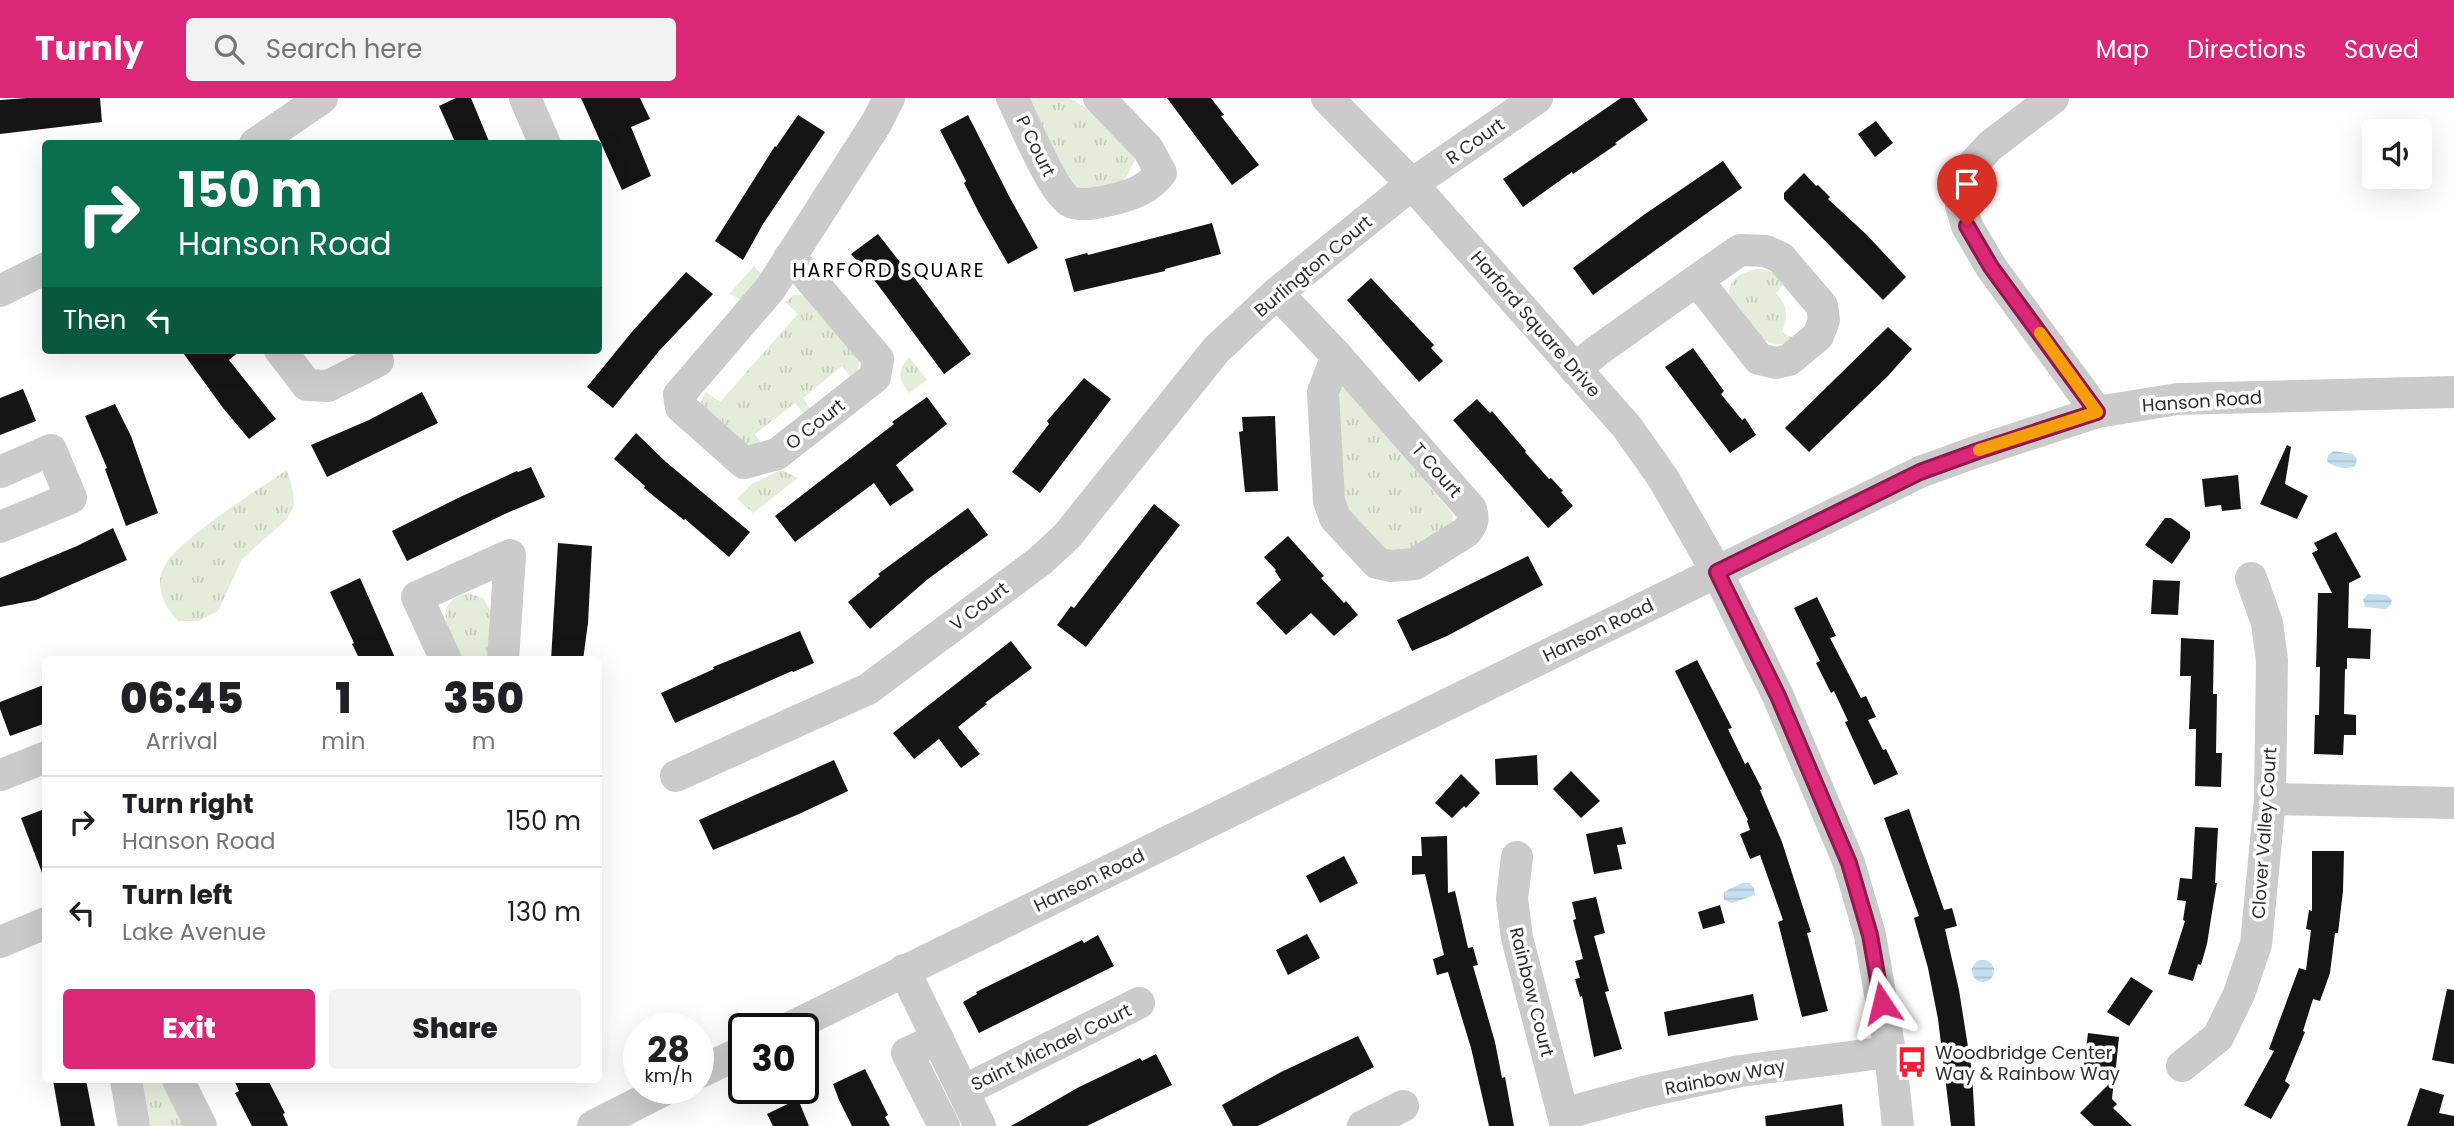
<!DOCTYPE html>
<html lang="en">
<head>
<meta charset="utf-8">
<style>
	body { margin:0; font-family:Poppins,sans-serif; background:#f2f2f2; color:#202124; height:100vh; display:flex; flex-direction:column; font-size:26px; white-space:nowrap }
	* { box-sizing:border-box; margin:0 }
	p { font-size:23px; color:#757577 }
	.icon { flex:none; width:38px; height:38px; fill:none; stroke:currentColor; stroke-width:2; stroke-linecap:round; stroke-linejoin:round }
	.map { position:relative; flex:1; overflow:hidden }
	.sheet { position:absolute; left:42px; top:558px; width:560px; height:427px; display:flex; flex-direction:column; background:#fff; border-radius:7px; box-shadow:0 7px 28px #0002 }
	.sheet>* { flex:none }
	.guide { position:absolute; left:42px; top:42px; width:560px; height:214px; border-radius:7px; box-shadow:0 7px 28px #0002; background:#0b6e4f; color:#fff; overflow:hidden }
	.buttons { position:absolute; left:2362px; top:21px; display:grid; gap:14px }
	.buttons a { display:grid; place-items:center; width:70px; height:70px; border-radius:7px; background:#fff; box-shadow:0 7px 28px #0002; font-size:35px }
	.speed { position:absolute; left:623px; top:915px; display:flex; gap:14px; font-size:35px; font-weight:700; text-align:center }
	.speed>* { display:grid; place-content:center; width:91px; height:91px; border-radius:50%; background:#fff; box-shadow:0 7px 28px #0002; line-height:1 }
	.speed small { font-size:18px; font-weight:400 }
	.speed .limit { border:4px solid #111; border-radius:10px; background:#fff; color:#111 }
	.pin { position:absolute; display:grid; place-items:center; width:60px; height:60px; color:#fff; margin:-72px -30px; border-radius:50% 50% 50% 0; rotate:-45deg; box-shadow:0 0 7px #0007 }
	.pin .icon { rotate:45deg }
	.me { position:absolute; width:77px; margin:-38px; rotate:350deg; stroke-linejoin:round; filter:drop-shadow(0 0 5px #0008) }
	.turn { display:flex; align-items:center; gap:24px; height:147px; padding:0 21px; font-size:32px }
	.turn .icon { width:91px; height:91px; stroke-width:2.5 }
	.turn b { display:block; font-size:49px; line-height:60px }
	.then { display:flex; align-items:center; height:66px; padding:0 21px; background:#0003; gap:14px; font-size:26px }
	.eta { display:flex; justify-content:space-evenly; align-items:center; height:119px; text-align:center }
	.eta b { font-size:42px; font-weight:800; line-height:49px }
	.primary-button { display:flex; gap:14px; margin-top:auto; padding:14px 21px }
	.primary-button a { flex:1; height:80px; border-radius:7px; background:#db2777; color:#fff; font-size:28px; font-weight:800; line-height:80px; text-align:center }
	.primary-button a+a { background:#f2f2f2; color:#202124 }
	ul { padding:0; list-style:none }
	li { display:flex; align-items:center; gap:21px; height:91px; padding:0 21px; border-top:2px solid #e0e0e0 }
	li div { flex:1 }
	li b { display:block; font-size:26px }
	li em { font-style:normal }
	header { display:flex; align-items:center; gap:42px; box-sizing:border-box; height:98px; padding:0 35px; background:#db2777; color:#fff }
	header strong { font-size:33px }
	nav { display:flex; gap:38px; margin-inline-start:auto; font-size:24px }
	.search { width:490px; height:63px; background:#f2f2f2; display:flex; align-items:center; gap:18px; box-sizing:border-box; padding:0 24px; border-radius:7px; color:#757577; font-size:26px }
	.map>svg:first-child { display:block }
	.grass { fill:url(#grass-tufts) }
	.water { fill:url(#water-rules) }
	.building { fill:#151515 }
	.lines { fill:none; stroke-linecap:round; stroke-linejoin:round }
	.minor { stroke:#cbcbcb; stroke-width:32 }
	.route-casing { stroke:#8e194d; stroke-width:18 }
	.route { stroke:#db2777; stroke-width:12 }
	.slow { stroke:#f59e0b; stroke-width:12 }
	.labels { text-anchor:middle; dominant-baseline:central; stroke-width:7; stroke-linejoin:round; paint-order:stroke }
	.street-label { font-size:18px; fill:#2e2e2e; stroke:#fff }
	.poi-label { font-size:18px; fill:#2e2e2e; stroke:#fff; text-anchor:start }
	.neighbourhood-label { font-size:19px; letter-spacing:2px; fill:#000; stroke:#fff }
</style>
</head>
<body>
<header>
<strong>Turnly</strong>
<div class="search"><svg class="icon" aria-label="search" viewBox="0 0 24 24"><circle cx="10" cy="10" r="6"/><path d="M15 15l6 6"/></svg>Search here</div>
<nav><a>Map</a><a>Directions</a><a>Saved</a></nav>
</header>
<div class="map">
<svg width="2454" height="1028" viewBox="0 0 2454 1028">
	<defs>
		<pattern id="grass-tufts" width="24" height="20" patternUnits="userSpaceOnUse" patternTransform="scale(1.75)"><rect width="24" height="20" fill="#e4edda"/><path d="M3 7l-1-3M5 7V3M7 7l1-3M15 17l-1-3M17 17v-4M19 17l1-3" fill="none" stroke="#c4ccbb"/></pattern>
		<pattern id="water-rules" width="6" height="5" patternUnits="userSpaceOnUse" patternTransform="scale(1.75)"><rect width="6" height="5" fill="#c4dfef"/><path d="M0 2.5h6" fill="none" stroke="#a9c0cd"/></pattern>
	</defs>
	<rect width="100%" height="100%" fill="#fff"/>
	<g class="grass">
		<path d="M1028 0H1070L1092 14 1133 54 1135 62 1125 81 1117 86 1085 92 1072 86 1066 80Z"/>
		<path d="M754 168 763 178 743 202 729 196Z"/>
		<path d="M1757 171C1771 172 1776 175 1783 187L1776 195C1788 208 1788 218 1782 234L1794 241C1784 249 1772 247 1762 241L1729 199C1728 180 1741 175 1757 171Z"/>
		<path d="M794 197H806L810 200 859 264 857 283 854 284 842 268 803 300 813 315 806 318 795 305 755 336 763 348 754 354 702 309 701 303 706 294 720 304 798 216 785 204Z"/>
		<path d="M909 259 927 282 909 295C898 281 897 272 909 259Z"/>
		<path d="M1341 289 1348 293 1452 415 1453 425 1450 430 1396 458H1390L1350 415 1342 398 1339 301Z"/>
		<path d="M287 372 293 393 294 408 287 421 242 461 218 513 198 523H178C164 509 154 487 164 469 176 443 260 390 287 372Z"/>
		<path d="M778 373H784L798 380 753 415 737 401 752 386Z"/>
		<path d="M467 495 483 500 492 515 488 562H463C451 539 429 505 467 495Z"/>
		<path d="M142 982H163L184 1028H149Z"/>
	</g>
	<g class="water">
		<path d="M2334 353 2353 356 2357 361 2355 368C2347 372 2334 370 2327 363L2328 357Z"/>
		<path d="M2368 496 2387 497 2392 502 2391 506 2386 511 2365 509 2363 501Z"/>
		<path d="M1742 785H1749L1754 790 1755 797 1732 805 1724 802V794Z"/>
		<circle cx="1983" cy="873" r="11"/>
	</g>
	<g class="building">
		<path d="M27 0H100L102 24 0 36V2Z"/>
		<path d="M456 0H471L490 46H456L439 8Z"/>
		<path d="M581 0H640L650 21 631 29 651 78 622 92Z"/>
		<path d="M1167 0H1211L1224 17 1221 18 1259 67 1232 87Z"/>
		<path d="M1621 0H1633L1648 22 1615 45 1617 46 1573 76 1572 74 1523 109 1503 81Z"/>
		<path d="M798 17 825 34 763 126 743 162 715 143 775 48 776 49Z"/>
		<path d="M968 17 1010 100 1038 150 1008 166 979 115 964 85 966 83 940 32Z"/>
		<path d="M1876 23 1893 45 1875 59 1858 36Z"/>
		<path d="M1723 63 1742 90 1593 197 1573 170 1645 116Z"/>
		<path d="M1804 75 1816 88 1818 87 1830 99 1828 101 1867 137 1906 179 1883 202 1784 101V95Z"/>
		<path d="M1212 125 1221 156 1165 171V173L1074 194 1065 161 1087 155 1088 157Z"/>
		<path d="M878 136 903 168 905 167 971 256 944 276 878 187 851 156Z"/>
		<path d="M686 174 713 196 659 253 613 310 587 289 631 235Z"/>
		<path d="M1371 180 1434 247 1431 250 1443 263 1419 284 1347 202Z"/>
		<path d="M1888 229 1912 251 1887 279 1809 354 1785 330Z"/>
		<path d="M1693 250 1724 293 1721 296 1742 322 1745 320 1756 337 1730 355 1665 269Z"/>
		<path d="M181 252H241L229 262 276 321 249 341 223 310Z"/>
		<path d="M1084 280 1111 301 1040 395 1012 374 1049 326 1047 323Z"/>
		<path d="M23 291 36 323 0 337V300Z"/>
		<path d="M422 294 438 325 327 379 311 347 369 322Z"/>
		<path d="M927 299 947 326 896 367 914 392 890 408 874 385 795 444 775 418 894 326 892 324Z"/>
		<path d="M1477 301 1490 315 1492 313 1526 353 1525 354 1549 381 1551 380 1563 393 1561 394 1573 408 1548 430 1453 322Z"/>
		<path d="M115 306 131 338 158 415 126 428 105 371 107 370 85 318Z"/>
		<path d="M1275 318 1278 393 1245 394 1239 334 1243 333 1242 319Z"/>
		<path d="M636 335 666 364 750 434 729 459 685 421 684 422 656 400 644 390 645 388 614 361Z"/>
		<path d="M2287 347 2291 349 2285 386 2308 398 2297 421 2260 406Z"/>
		<path d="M531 369 545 399 507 415 407 463 392 433 458 400 517 373 518 374Z"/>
		<path d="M2238 377 2241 411 2222 413 2221 407 2205 409 2202 381Z"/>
		<path d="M1154 406 1180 427 1086 549 1057 527 1071 508 1074 510Z"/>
		<path d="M968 410 988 437 928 481 870 531 848 504 880 478 878 476Z"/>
		<path d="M2165 420H2171L2190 434V440L2172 466 2145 447Z"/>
		<path d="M113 430 127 462 36 502 0 509V480L77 448Z"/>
		<path d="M2336 434 2361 479 2349 485 2348 530 2371 531 2370 561 2347 560V571H2345L2344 616 2356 617V637H2344L2343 657 2314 656 2315 617H2319L2320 569H2316L2318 495H2332L2312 455 2318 452 2314 445Z"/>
		<path d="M1288 438 1324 478 1321 480 1344 505 1346 503 1358 517 1334 538 1311 515 1286 537 1256 505 1281 482 1275 473 1276 472 1264 459Z"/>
		<path d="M558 445 592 448 588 525 583 562H551Z"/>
		<path d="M1528 458 1543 487 1447 538 1412 553 1397 522Z"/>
		<path d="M360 480 368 498 396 562H360L352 546 354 545 330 494Z"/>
		<path d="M2153 482 2180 483 2178 517 2151 516Z"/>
		<path d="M1817 499 1836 538 1830 540 1861 600 1866 598 1876 619 1868 622 1883 652 1886 651 1898 676 1874 687 1845 624 1848 623 1834 593 1831 595 1816 565 1820 563 1794 510Z"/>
		<path d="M800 533 814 565 793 574 792 573 675 625 661 595 714 571 713 569Z"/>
		<path d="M2181 540 2214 542 2213 596H2217L2216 655H2222L2221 689 2195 688 2196 631H2189L2191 578H2180Z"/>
		<path d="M1011 543 1032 570 985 605 987 606 958 629 980 656 961 670 939 641 914 661 893 635Z"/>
		<path d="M1697 562 1732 630 1728 631 1745 666 1748 664 1762 691 1760 692 1782 744 1811 834 1807 835 1828 913 1802 919 1778 824 1783 822 1760 757 1750 761 1740 736 1750 732 1747 723 1748 722 1675 573Z"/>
		<path d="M46 586V625L10 638 0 611V604Z"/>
		<path d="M1537 657 1538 687H1496L1495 661Z"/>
		<path d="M834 662 848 693 799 716 713 752 699 722Z"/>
		<path d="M1571 673 1600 703 1581 720 1553 691Z"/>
		<path d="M1461 676 1480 695 1466 710 1464 708 1452 720 1435 705Z"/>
		<path d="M1909 711 1944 812 1952 810 1957 828 1945 831 1959 892 1972 974 1975 1028H1951L1938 921 1928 870 1914 820 1919 818 1884 720Z"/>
		<path d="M42 712 46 722 44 780 21 720Z"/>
		<path d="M1622 729 1626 746 1617 747 1622 771 1594 776 1586 736Z"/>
		<path d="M2195 729 2218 730 2215 785H2217L2213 808 2207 846 2201 867 2198 866 2193 883 2168 876 2185 823 2183 822 2186 803 2177 802 2180 780 2192 781Z"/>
		<path d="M1447 738 1448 795 1455 793 1468 850 1473 849 1478 867 1473 868 1495 944 1502 980 1505 979 1514 1028H1489L1471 950 1448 874 1437 877 1433 861 1444 857 1425 776 1412 777V758H1422L1421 739Z"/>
		<path d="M2312 753H2344L2343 793 2338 835H2335L2330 875 2320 903 2313 901 2303 933 2305 934 2285 983 2290 987 2271 1021 2244 1007 2274 953 2269 951 2299 870 2306 872 2311 832 2306 831 2309 812 2312 813Z"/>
		<path d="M1344 758 1358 785 1320 805 1306 778Z"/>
		<path d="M1596 799 1605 835 1594 838 1609 893 1605 894 1622 951 1594 959 1582 898 1580 899 1575 881 1580 880 1575 863 1583 861 1573 822 1576 821 1572 804Z"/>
		<path d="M1720 807 1725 825 1703 831 1698 814Z"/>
		<path d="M1307 836 1320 860 1288 877 1276 852Z"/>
		<path d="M1098 837 1114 868 979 935 963 904 977 896 976 894 1052 857 1082 842 1084 845Z"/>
		<path d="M2131 879 2153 893 2129 928 2107 914Z"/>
		<path d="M2447 891 2454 892V966L2432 962Z"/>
		<path d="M1753 896 1758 922 1668 938 1664 914Z"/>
		<path d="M2088 935 2119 939 2115 978 2083 975Z"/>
		<path d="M1358 938 1374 969 1258 1028H1233L1222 1007 1281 974Z"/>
		<path d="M1156 956 1172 987 1157 994 1087 1028H1011L1079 989 1140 960 1142 963Z"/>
		<path d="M865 971 888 1017 885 1019 890 1028H852L839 1002 833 986Z"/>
		<path d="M2114 981 2112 1001 2117 1006 2113 1010 2132 1028H2094L2080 1015Z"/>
		<path d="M53 982H86L95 1028H61Z"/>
		<path d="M234 982H268L285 1015 283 1016 288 1028H252L235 995 239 993Z"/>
		<path d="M2420 990 2444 997 2439 1015 2454 1018V1028H2407Z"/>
		<path d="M798 1001 809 1028H773L767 1016Z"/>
		<path d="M1842 1006 1844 1028H1766L1765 1018Z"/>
	</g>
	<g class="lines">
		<g class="minor">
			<path d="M525 0 545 46"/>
			<path d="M1012 0C1023 21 1053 96 1071 104 1084 109 1102 104 1115 101 1134 96 1148 91 1161 75L1148 51 1099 0"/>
			<path d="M1327 0 1412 86 1627 329 1663 380 1717 474 1778 598 1849 765 1870 837 1890 954 1898 1028"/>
			<path d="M2053 0 1990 48 1967 73 1960 90 1961 108 1967 128 1991 169 2097 314"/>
			<path d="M255 46 322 0"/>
			<path d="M789 160 805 175 878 261 875 279 777 356 744 365 681 309 679 297 770 191 877 24 889 0"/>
			<path d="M0 193 46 170"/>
			<path d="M1277 195 1337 258 1471 411C1474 421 1473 426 1466 434L1415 466 1390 468 1377 465 1335 420 1329 403 1323 294 1337 258"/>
			<path d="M280 252 307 287 328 288 378 263 373 252"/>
			<path d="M1575 271 1597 253 1697 182 1740 152 1766 153 1781 160 1822 208 1824 222 1818 238 1789 262 1776 265 1759 261 1697 182"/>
			<path d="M0 374 51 352 71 400 0 429"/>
			<path d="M446 562 417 499 510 457 503 562"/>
			<path d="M1 677 46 659"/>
			<path d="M676 678 868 591 1040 463 1067 438 1216 252 1277 195 1412 86 1537 0"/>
			<path d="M2270 701 2454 705"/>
			<path d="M1517 759 1512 801 1517 840 1566 1028"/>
			<path d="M0 844 46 825"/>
			<path d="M904 872 980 1028"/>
			<path d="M787 931 1920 374 1978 353 2097 314 2178 301 2454 294"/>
			<path d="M938 941 907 955 944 1028"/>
			<path d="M2182 968 2218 939 2239 896 2256 846 2270 701 2272 562 2267 525 2251 480"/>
			<path d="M698 975 744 953"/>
			<path d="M126 982 134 1028"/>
			<path d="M178 982 201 1028"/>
			<path d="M963 993 1139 905"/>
			<path d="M1563 1016 1644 994 1740 973 1890 954"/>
			<path d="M593 1028 668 990"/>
			<path d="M1363 1028 1403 1008"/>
		</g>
	</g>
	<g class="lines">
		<defs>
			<path id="route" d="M1882 905 1870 837 1849 765 1778 598 1717 474 1920 374 1978 353 2097 314 1991 169 1967 128"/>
		</defs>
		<use href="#route" class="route-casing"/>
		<use href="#route" class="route"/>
		<path class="slow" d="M1979 352 2097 314 2040 235"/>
	</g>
	<defs>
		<symbol id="bus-bare" viewBox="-9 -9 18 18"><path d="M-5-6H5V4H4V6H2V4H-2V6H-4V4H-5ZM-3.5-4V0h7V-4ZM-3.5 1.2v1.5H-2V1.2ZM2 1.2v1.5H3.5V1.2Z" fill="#f61f32" stroke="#fff" stroke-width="2.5" paint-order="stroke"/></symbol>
	</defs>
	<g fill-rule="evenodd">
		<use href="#bus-bare" x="1890" y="942" width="44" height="44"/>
	</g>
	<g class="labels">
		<g class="street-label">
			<text transform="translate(1475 43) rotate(-35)">R Court</text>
			<text transform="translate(1036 48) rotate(64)">P Court</text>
			<text transform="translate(1313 168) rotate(-40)">Burlington Court</text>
			<text transform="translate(1536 226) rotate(49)">Harford Square Drive</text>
			<text transform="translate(2202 303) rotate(-4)">Hanson Road</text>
			<text transform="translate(815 326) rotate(-38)">O Court</text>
			<text transform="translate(1437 372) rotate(49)">T Court</text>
			<text transform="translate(979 508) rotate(-37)">V Court</text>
			<text transform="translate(1598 532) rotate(-26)">Hanson Road</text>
			<text transform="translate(2264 735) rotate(-86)">Clover Valley Court</text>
			<text transform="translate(1089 782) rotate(-26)">Hanson Road</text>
			<text transform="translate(1532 894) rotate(76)">Rainbow Court</text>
			<text transform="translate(1051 949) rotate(-26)">Saint Michael Court</text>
			<text transform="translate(1725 979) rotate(-11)">Rainbow Way</text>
		</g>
		<g class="poi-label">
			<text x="1935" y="954">Woodbridge Center<tspan x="1935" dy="21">Way &amp; Rainbow Way</tspan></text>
		</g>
		<g class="neighbourhood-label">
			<text x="889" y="172">HARFORD SQUARE</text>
		</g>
	</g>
</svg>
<div class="buttons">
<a><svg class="icon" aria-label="sound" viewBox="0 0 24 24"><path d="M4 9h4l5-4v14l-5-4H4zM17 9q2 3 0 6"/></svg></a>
</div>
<div class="speed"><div>28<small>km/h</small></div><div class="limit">30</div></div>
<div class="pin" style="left:1967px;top:128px;background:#d93025"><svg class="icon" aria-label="arrive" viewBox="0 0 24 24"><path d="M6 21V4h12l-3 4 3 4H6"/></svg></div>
<svg class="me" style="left:1882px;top:905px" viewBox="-20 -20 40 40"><path d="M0-17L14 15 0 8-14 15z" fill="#db2777" stroke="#fff" stroke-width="4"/></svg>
<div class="guide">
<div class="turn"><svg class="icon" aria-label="right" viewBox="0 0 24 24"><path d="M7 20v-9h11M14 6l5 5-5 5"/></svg><div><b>150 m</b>Hanson Road</div></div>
<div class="then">Then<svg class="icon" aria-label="left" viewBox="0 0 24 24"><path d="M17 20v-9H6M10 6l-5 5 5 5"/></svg></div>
</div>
<section class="sheet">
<div class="eta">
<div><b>06:45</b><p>Arrival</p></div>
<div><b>1</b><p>min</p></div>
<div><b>350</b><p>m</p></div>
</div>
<ul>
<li><svg class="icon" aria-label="right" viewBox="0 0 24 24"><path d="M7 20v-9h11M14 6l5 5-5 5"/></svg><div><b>Turn right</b><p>Hanson Road</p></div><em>150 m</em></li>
<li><svg class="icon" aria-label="left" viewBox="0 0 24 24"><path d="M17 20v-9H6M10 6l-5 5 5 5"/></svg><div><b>Turn left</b><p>Lake Avenue</p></div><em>130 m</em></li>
</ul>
<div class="primary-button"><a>Exit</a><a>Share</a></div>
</section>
</div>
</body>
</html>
